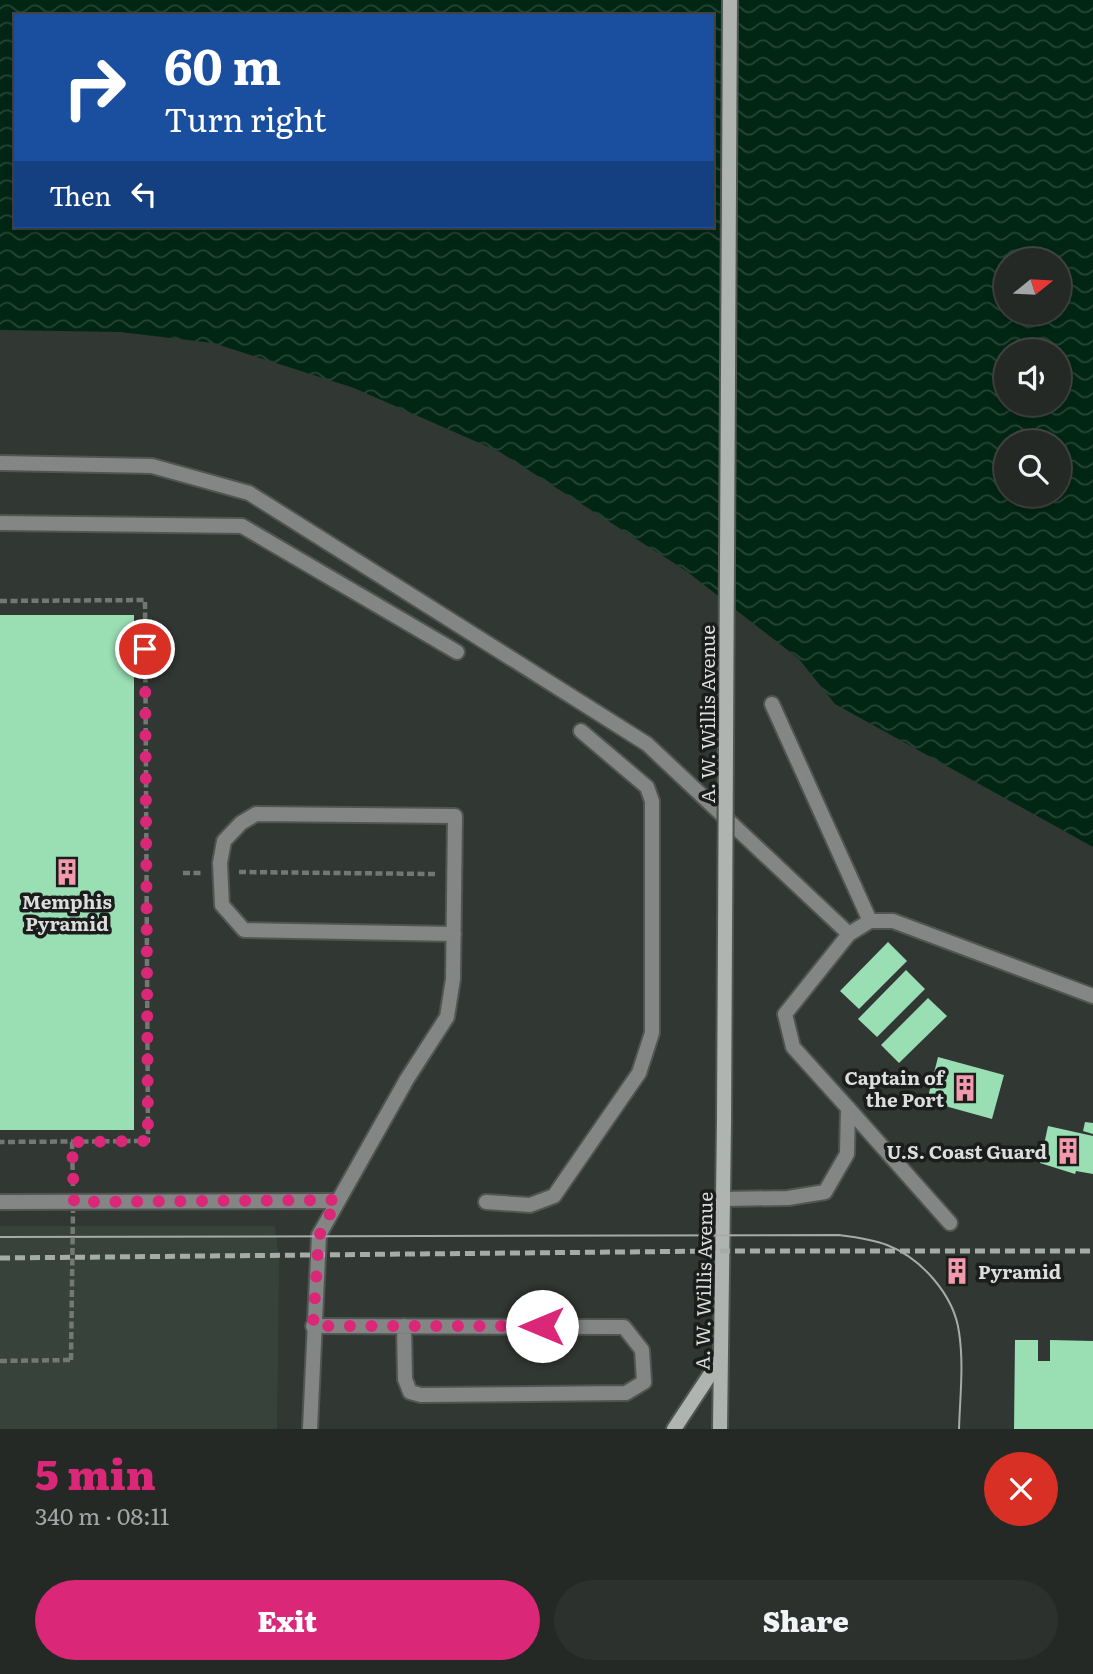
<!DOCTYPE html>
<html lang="en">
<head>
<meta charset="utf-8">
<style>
	body { margin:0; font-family:Literata,serif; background:#2d312e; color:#f1f3f6; height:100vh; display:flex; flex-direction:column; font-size:26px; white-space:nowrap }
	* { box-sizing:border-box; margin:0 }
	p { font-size:23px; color:#a3a6a7 }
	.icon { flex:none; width:38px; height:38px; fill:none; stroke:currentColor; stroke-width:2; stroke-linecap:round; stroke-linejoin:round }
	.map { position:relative; height:1429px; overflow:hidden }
	.details { display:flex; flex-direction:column; background:#252926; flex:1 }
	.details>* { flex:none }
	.hud { position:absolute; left:14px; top:14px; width:700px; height:214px; border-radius:0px; box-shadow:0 4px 10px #0003,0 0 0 2px #424543; background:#1a4fa0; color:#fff; overflow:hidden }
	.needle { width:46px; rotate:72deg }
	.controls { position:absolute; left:994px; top:248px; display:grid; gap:14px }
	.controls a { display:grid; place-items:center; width:77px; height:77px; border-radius:50%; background:#252926; box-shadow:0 4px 10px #0003,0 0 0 2px #424543; font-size:35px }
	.pin { position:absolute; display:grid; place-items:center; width:60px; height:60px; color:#fff; margin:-30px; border:4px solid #fff; border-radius:50%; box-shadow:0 2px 7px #0007 }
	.me { position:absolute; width:77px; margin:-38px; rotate:270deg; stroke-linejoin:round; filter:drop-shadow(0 0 5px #0008) }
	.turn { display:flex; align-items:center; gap:24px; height:147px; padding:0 35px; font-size:32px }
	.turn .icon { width:91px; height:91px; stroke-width:2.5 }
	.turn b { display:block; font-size:49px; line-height:60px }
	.then { display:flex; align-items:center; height:66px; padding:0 35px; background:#0003; gap:14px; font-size:26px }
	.round { display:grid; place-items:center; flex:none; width:74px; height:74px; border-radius:37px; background:#2d312e }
	.overview { display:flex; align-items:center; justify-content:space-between; height:119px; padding:0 35px }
	h1 { font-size:42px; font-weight:800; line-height:52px; color:#db2777 }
	.cta { display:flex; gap:14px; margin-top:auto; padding:14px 35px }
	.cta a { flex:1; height:80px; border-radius:42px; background:#db2777; color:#fff; font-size:28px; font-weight:800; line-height:80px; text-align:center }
	.cta a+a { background:#2d312e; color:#f1f3f6 }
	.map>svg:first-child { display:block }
	.built { fill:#37423b }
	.water { fill:url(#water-waves); fill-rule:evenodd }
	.building { fill:#9adeb4 }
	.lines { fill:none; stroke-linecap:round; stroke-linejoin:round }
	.lane-casing { stroke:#505551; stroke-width:18 }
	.secondary-casing { stroke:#505551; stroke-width:18 }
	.path { stroke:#737874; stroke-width:4.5; stroke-dasharray:7 3.5; stroke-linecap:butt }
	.lane { stroke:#838684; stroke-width:14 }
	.secondary { stroke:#b0b4b1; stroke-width:14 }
	.tram { stroke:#a7aba8; stroke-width:2 }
	.rail { stroke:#a7aba8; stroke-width:5; stroke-dasharray:10 5; stroke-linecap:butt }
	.secondary-bridge-casing { stroke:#505551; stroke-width:18; stroke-linecap:butt }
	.path-bridge { stroke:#737874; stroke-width:4.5; stroke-dasharray:7 3.5; stroke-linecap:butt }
	.secondary-bridge { stroke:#b0b4b1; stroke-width:14 }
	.route { stroke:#db2777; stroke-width:12; stroke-dasharray:0 21.6 }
	.labels { text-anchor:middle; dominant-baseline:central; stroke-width:7; stroke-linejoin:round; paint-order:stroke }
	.street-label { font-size:19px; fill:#dbdedc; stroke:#1b1d1c }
	.poi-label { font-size:19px; font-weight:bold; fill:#dbdedc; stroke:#1b1d1c; text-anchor:end }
</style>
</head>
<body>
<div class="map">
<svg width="1093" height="1429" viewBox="0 0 1093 1429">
	<defs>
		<pattern id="water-waves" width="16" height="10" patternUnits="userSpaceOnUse" patternTransform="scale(1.75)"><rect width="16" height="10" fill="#022614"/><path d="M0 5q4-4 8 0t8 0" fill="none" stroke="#264536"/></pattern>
	</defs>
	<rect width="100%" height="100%" fill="#313733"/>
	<path class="built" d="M0 1226H275L279 1261 277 1429H0Z"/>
	<path class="water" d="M0 0H1093V847L835 704 799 659 685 570 500 452 354 388 213 343 120 332 0 330ZM16 16H712V226H16ZM1006 261H1059V313H1006ZM1006 352H1059V404H1006ZM1006 443H1059V495H1006Z"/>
	<g class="building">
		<rect x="0" y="615" width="134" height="515"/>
		<path d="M888 942 907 961 859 1009 840 991Z"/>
		<path d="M906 970 925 989 877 1037 858 1019Z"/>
		<path d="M928 998 947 1016 899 1063 881 1045Z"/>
		<path d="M938 1057 1004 1075 992 1119 927 1101Z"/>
		<path d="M1085 1122 1093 1123V1134L1083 1131Z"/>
		<path d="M1048 1126 1093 1136V1174L1076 1171 1075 1174 1040 1163Z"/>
		<path d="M951 1266H963V1276L951 1275Z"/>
		<path d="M1015 1340H1038V1361H1050V1340L1093 1341V1429H1014Z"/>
	</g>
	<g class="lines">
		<defs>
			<g id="lane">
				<path d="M0 463 152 466 249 493 647 744 849 934"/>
				<path d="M0 523 242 526 457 652"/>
				<path d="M772 704 870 921"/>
				<path d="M848 1108 950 1223"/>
				<path d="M723 1199 788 1198 825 1192 847 1154 848 1108 793 1047 785 1014 849 934 870 921H893L1093 996"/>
				<path d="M0 1202 337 1201"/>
				<path d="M486 1202 530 1205 554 1196 639 1073 652 1033V801L647 787 581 731"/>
				<path d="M313 1326 624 1327 642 1350 644 1382 626 1393 421 1395 410 1392 405 1379 404 1326"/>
				<path d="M310 1429 319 1235 407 1079 447 1017 453 979 455 816 256 814 241 823 224 841 220 863 222 905 244 930 454 934"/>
			</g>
			<g id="secondary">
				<path d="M674 1429 719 1361"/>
				<path d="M720 1429 724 1121"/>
			</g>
		</defs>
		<use href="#lane" class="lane-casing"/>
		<use href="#secondary" class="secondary-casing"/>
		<g class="path">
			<path d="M0 601 145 600 148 1141 0 1142"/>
			<path d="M239 872 436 874"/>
			<path d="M183 873H202"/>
			<path d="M72 1142 73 1186"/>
			<path d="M0 1361 71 1360"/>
		</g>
		<use href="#lane" class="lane"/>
		<use href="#secondary" class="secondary"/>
		<path class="tram" d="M0 1237 839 1235C855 1237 872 1239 887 1245 921 1258 954 1295 959 1332 964 1364 960 1397 959 1429"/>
		<path class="rail" d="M0 1258 722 1251H1093"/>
		<defs>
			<path id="secondary-bridge" d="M724 1121 730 0"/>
		</defs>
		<use href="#secondary-bridge" class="secondary-bridge-casing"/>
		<path class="path-bridge" d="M71 1360 73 1211"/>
		<use href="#secondary-bridge" class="secondary-bridge"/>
	</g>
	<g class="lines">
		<path class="route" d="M145 649 148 1141 72 1142 74 1202 337 1200 319 1236 313 1326H542"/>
	</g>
	<defs>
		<symbol id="building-bare" viewBox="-9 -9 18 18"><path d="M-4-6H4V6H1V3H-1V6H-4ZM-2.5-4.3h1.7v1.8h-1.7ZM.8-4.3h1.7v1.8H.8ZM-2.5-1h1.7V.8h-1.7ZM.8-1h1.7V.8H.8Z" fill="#f39aac" stroke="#1b1d1c" stroke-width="2.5" paint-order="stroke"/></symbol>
	</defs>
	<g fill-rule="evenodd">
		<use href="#building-bare" x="48" y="853" width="38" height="38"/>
		<use href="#building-bare" x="946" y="1069" width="38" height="38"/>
		<use href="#building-bare" x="1049" y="1132" width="38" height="38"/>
		<use href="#building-bare" x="938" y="1252" width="38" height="38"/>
	</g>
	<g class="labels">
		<g class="street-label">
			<text transform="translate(707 714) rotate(-90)">A. W. Willis Avenue</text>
			<text transform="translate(703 1281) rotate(-89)">A. W. Willis Avenue</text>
		</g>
		<g class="poi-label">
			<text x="67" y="901" text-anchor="middle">Memphis<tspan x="67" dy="22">Pyramid</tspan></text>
			<text x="944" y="1077">Captain of<tspan x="944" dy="22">the Port</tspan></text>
			<text x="1047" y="1151">U.S. Coast Guard</text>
			<text x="978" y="1271" text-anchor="start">Pyramid</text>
		</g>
	</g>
</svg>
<div class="controls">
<a><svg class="needle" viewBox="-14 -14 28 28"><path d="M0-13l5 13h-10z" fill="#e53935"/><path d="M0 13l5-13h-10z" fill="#a3a6a7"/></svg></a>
<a><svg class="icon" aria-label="sound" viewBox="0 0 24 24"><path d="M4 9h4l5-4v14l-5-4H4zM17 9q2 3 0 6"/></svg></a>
<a><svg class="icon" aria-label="search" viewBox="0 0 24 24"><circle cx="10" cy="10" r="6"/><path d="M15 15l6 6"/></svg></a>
</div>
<div class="pin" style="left:145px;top:649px;background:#d93025"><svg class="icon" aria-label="arrive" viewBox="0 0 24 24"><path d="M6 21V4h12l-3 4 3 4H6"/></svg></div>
<svg class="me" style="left:542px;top:1326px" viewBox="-20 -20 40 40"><circle r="19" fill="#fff"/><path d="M0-13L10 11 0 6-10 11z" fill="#db2777"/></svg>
<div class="hud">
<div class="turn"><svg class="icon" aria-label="right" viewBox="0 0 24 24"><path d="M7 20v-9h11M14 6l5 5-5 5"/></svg><div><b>60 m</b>Turn right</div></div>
<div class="then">Then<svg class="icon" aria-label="left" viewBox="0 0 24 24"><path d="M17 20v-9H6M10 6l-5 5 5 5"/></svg></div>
</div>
</div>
<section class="details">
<div class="overview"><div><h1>5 min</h1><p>340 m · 08:11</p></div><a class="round" style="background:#d93025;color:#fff"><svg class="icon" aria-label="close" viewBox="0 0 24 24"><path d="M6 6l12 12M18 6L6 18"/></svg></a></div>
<div class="cta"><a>Exit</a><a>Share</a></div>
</section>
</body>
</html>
